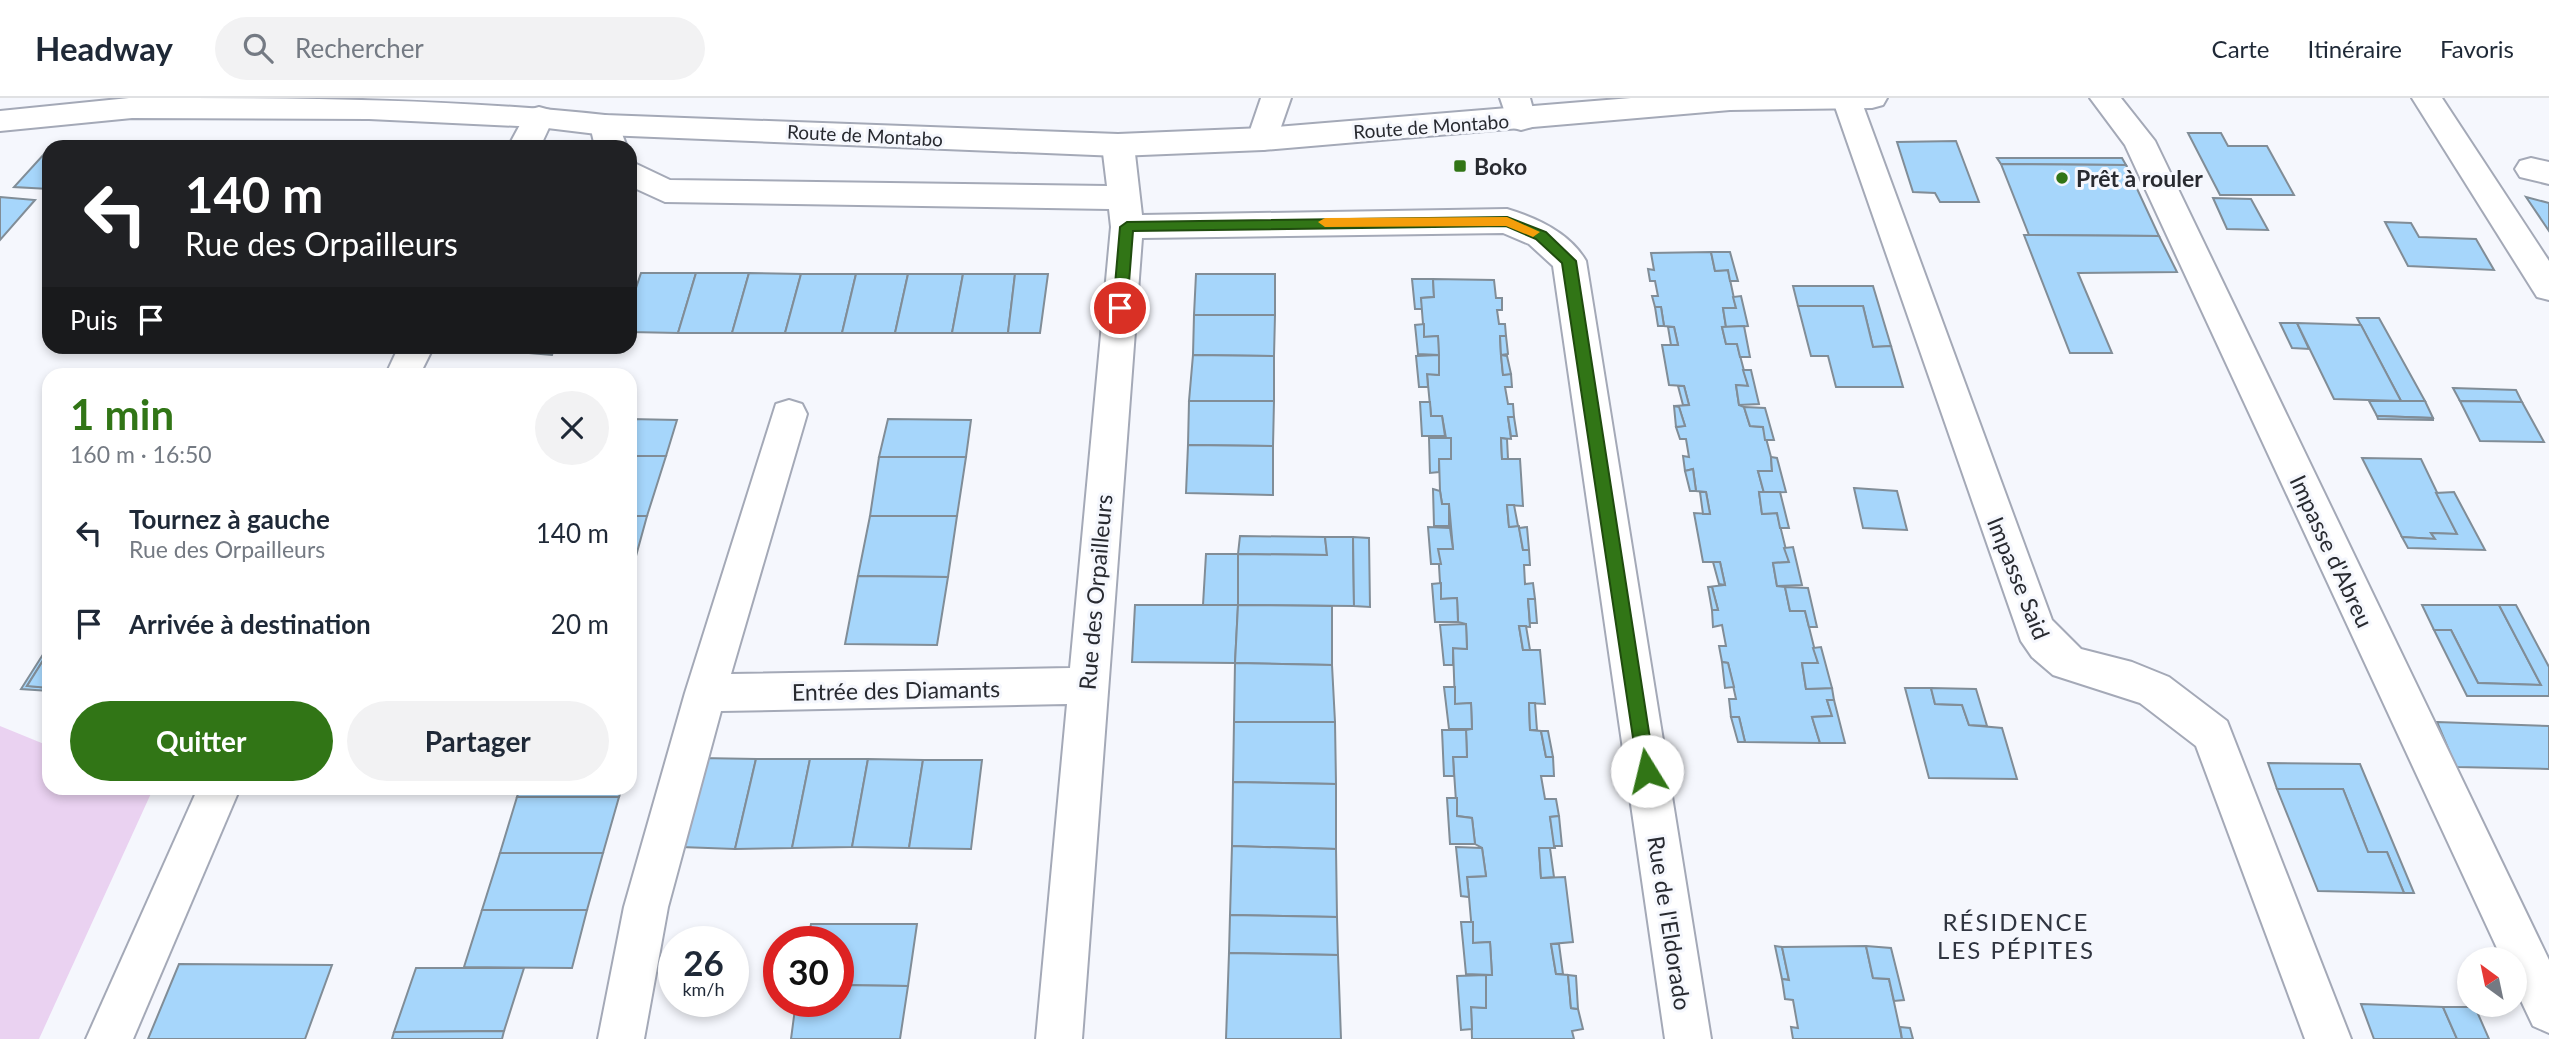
<!DOCTYPE html>
<html lang="fr">
<head>
<meta charset="utf-8">
<style>
	body { margin:0; font-family:Lato,sans-serif; background:#f2f2f3; color:#1f2937; height:100vh; display:flex; flex-direction:column; font-size:26px; white-space:nowrap }
	* { box-sizing:border-box; margin:0 }
	p { font-size:23px; color:#747a83 }
	.icon { flex:none; width:38px; height:38px; fill:none; stroke:currentColor; stroke-width:2; stroke-linecap:round; stroke-linejoin:round }
	.map { position:relative; flex:1; overflow:hidden }
	.panel { position:absolute; left:42px; top:270px; width:595px; height:427px; display:flex; flex-direction:column; background:#fff; border-radius:21px; box-shadow:0 4px 10px #0003 }
	.panel>* { flex:none }
	.banner { position:absolute; left:42px; top:42px; width:595px; height:214px; border-radius:21px; box-shadow:0 4px 10px #0003; background:#202124; color:#fff; overflow:hidden }
	.needle { width:46px; rotate:327deg }
	.tools { position:absolute; left:2457px; top:849px; display:grid; gap:14px }
	.tools a { display:grid; place-items:center; width:70px; height:70px; border-radius:50%; background:#fff; box-shadow:0 4px 10px #0003; font-size:35px }
	.speed { position:absolute; left:658px; top:828px; display:flex; gap:14px; font-size:35px; font-weight:700; text-align:center }
	.speed>* { display:grid; place-content:center; width:91px; height:91px; border-radius:50%; background:#fff; box-shadow:0 4px 10px #0003; line-height:1 }
	.speed small { font-size:18px; font-weight:400 }
	.speed .limit { border:10px solid #d22; background:#fff; color:#111 }
	.pin { position:absolute; display:grid; place-items:center; width:60px; height:60px; color:#fff; margin:-30px; border:4px solid #fff; border-radius:50%; box-shadow:0 2px 7px #0007 }
	.me { position:absolute; width:77px; margin:-38px; rotate:351deg; stroke-linejoin:round; filter:drop-shadow(0 0 5px #0008) }
	.turn { display:flex; align-items:center; gap:24px; height:147px; padding:0 28px; font-size:32px }
	.turn .icon { width:91px; height:91px; stroke-width:2.5 }
	.turn b { display:block; font-size:49px; line-height:60px }
	.then { display:flex; align-items:center; height:66px; padding:0 28px; background:#0003; gap:14px; font-size:26px }
	.round { display:grid; place-items:center; flex:none; width:74px; height:74px; border-radius:37px; background:#f2f2f3 }
	.head { display:flex; align-items:center; justify-content:space-between; height:119px; padding:0 28px }
	h1 { font-size:42px; font-weight:700; line-height:52px; color:#317516 }
	.action { display:flex; gap:14px; margin-top:auto; padding:14px 28px }
	.action a { flex:1; height:80px; border-radius:42px; background:#317516; color:#fff; font-size:28px; font-weight:700; line-height:80px; text-align:center }
	.action a+a { background:#f2f2f3; color:#1f2937 }
	ul { padding:0; list-style:none }
	li { display:flex; align-items:center; gap:21px; height:91px; padding:0 28px }
	li div { flex:1 }
	li b { display:block; font-size:26px }
	li em { font-style:normal }
	header { display:flex; align-items:center; gap:42px; box-sizing:border-box; height:98px; padding:0 35px; background:#fff; border-bottom:2px solid #e0e1e3 }
	header strong { font-size:33px }
	nav { display:flex; gap:38px; margin-inline-start:auto; font-size:24px }
	.search { width:490px; height:63px; background:#f2f2f3; display:flex; align-items:center; gap:18px; box-sizing:border-box; padding:0 24px; border-radius:38px; color:#747a83; font-size:26px }
	.map>svg:first-child { display:block }
	.green { fill:#ead2f1 }
	.building { fill:#a6d6fb; stroke:#818d97; stroke-width:2 }
	.lines { fill:none; stroke-linecap:round; stroke-linejoin:round }
	.minor-casing { stroke:#a4a9b7; stroke-width:4 }
	.major-casing { stroke:#a4a9b7; stroke-width:4 }
	.minor { fill:#fff; fill-rule:evenodd }
	.major { fill:#fff; fill-rule:evenodd }
	.route { fill:#317516; stroke:#204c0e; stroke-width:2 }
	.slow { fill:#f59e0b }
	.poi-dot { fill:#317516; stroke:#f5f7fd; stroke-width:2.5 }
	.labels { text-anchor:middle; dominant-baseline:central; stroke-width:6; stroke-linejoin:round; paint-order:stroke }
	.far-street-label { font-size:19px; fill:#282a30; stroke:#f5f7fd }
	.poi-label { font-size:23px; font-weight:bold; fill:#282a30; stroke:#f5f7fd; text-anchor:start }
	.street-label { font-size:23px; fill:#282a30; stroke:#f5f7fd }
	.neighbourhood-label { font-size:24px; letter-spacing:2px; fill:#303540; stroke:#f5f7fd }
</style>
</head>
<body>
<header>
<strong>Headway</strong>
<div class="search"><svg class="icon" aria-label="search" viewBox="0 0 24 24"><circle cx="10" cy="10" r="6"/><path d="M15 15l6 6"/></svg>Rechercher</div>
<nav><a>Carte</a><a>Itinéraire</a><a>Favoris</a></nav>
</header>
<div class="map">
<svg width="2549" height="941" viewBox="0 0 2549 941">
	<rect width="100%" height="100%" fill="#f5f7fd"/>
	<path class="green" d="M0 628 49 648V690L153 691 39 941H0Z"/>
	<g class="building">
		<path d="M2188 35H2221L2228 48H2267L2294 97H2220Z"/>
		<path d="M1956 43 1979 104H1940L1935 95 1913 94 1897 44Z"/>
		<path d="M45 55H49V91L14 89Z"/>
		<path d="M1997 60H2122L2126 67 2001 66Z"/>
		<path d="M2001 66 2126 67 2159 138 2029 137Z"/>
		<path d="M0 99 35 102 0 142Z"/>
		<path d="M2526 99 2549 105V133Z"/>
		<path d="M2213 100 2251 101 2268 132 2227 131Z"/>
		<path d="M2385 124 2411 125 2419 139 2476 141 2494 172 2408 168Z"/>
		<path d="M2024 137 2159 138 2177 174 2078 175 2112 255H2070Z"/>
		<path d="M1711 154 1715 173 1728 172 1736 210H1723L1726 229H1722L1726 246H1737L1748 288 1736 287 1739 307 1744 309 1750 328 1763 329 1771 359 1772 373H1758L1764 395 1759 394 1762 416 1777 415 1789 464 1773 465 1777 488 1785 489 1790 513H1805L1818 565H1802L1806 591 1832 590 1834 602H1827L1832 618 1812 619 1820 645 1745 644 1739 619H1731L1729 601H1736L1728 565 1722 564 1719 548H1726L1722 527 1713 529 1712 512H1718L1712 489H1708L1725 487 1720 464H1703L1694 415 1710 416 1706 394 1696 393 1693 371 1685 373 1683 358 1689 359 1686 341H1680L1676 329 1685 328 1679 309 1674 308 1689 307 1684 288 1669 287 1662 247H1678L1674 229 1664 228 1661 209H1655L1652 198H1658L1655 183H1650L1648 171 1654 172 1651 155Z"/>
		<path d="M1711 154H1730L1738 183H1730L1728 172 1715 173Z"/>
		<path d="M641 175H696L678 235 630 234V208Z"/>
		<path d="M696 175H749L732 235H678Z"/>
		<path d="M749 175 801 176 785 235H732Z"/>
		<path d="M801 176H856L842 235H785Z"/>
		<path d="M856 176H908L895 235H842Z"/>
		<path d="M908 176H963L952 235H895Z"/>
		<path d="M963 176H1015L1008 235H952Z"/>
		<path d="M1015 176H1048L1040 235H1008Z"/>
		<path d="M1196 176H1275V217H1194Z"/>
		<path d="M1412 181H1433L1434 199 1421 200 1423 211H1415Z"/>
		<path d="M1433 181 1494 182 1496 200H1502V212H1497L1499 226H1505L1506 238H1500L1501 257 1503 277 1511 276 1512 289H1505L1508 306H1513L1514 319H1508L1511 341 1501 340 1502 361H1520L1523 408 1507 407 1509 429 1519 428 1523 452H1529L1530 467H1524L1525 486 1533 485 1535 501H1528L1530 529 1519 528 1523 552H1540L1545 606 1529 605 1530 632 1541 633 1546 659H1553L1554 678H1541L1545 701H1556L1559 718 1550 719 1555 750H1539L1541 780 1565 779 1573 844 1551 846 1556 876 1568 877 1571 910 1578 911 1583 931 1572 933 1574 941H1472L1471 909 1486 910V877H1492L1490 844 1473 845 1469 799 1467 779 1486 778 1482 750 1475 746 1472 720 1457 718 1453 659H1467L1466 632 1472 631 1471 605 1455 606 1453 550 1467 551 1466 526 1458 524 1457 500 1441 501 1438 451H1453L1449 406H1442L1440 393 1439 361H1451V340H1446L1442 318H1431L1427 276 1439 277 1438 238 1424 239 1421 200 1434 199Z"/>
		<path d="M1793 188H1873L1891 248 1873 249 1863 208H1798Z"/>
		<path d="M1741 198 1748 228 1726 229 1723 210H1736L1733 199Z"/>
		<path d="M1798 208H1863L1873 249 1891 248 1903 289H1836L1828 258H1811Z"/>
		<path d="M1655 209H1661L1664 228H1658Z"/>
		<path d="M1194 217H1275L1274 258 1193 257Z"/>
		<path d="M2357 220H2379L2425 303H2401Z"/>
		<path d="M2280 225H2297L2309 251 2292 250Z"/>
		<path d="M2297 225 2361 227 2401 303 2334 301Z"/>
		<path d="M1424 226V239L1438 238 1439 257 1418 256 1415 227Z"/>
		<path d="M1744 228 1750 259H1740L1737 246H1726L1722 229Z"/>
		<path d="M1668 229H1674L1678 247H1671Z"/>
		<path d="M1500 238H1506L1508 256 1501 257Z"/>
		<path d="M443 248H555L552 257Z"/>
		<path d="M1193 257 1274 258V303H1189Z"/>
		<path d="M1439 257V277L1427 276 1428 289H1419L1416 258Z"/>
		<path d="M1501 257 1507 258 1511 276 1503 277Z"/>
		<path d="M1743 272H1751L1759 306 1739 307 1736 287 1748 288Z"/>
		<path d="M1678 288H1684L1689 307H1683Z"/>
		<path d="M2453 290 2516 292 2522 304 2460 303Z"/>
		<path d="M1189 303H1274L1273 348 1188 347Z"/>
		<path d="M2369 303H2425L2433 320 2377 318Z"/>
		<path d="M2460 303 2522 304 2544 344 2480 343Z"/>
		<path d="M1420 304H1430L1431 318H1442L1445 338H1422Z"/>
		<path d="M1674 308 1679 309 1685 328 1676 329Z"/>
		<path d="M1744 309 1765 310 1774 342H1765L1763 329 1750 328Z"/>
		<path d="M2377 318 2433 320V322L2378 321Z"/>
		<path d="M1508 319H1514L1517 338H1511Z"/>
		<path d="M630 321 677 322 666 358H630Z"/>
		<path d="M888 321 971 322 966 359H879Z"/>
		<path d="M1429 340H1451V361H1439V374L1430 375Z"/>
		<path d="M1501 340 1507 341 1508 361H1502Z"/>
		<path d="M1188 347 1273 348V397L1186 395Z"/>
		<path d="M630 358H666L647 418H630Z"/>
		<path d="M879 359H966L957 418H870Z"/>
		<path d="M1771 359 1777 360 1786 394 1764 395 1758 373H1772Z"/>
		<path d="M2362 360 2421 361 2457 436 2431 435 2435 441 2402 439Z"/>
		<path d="M1693 371 1696 393H1690L1685 373Z"/>
		<path d="M1854 390 1897 393 1907 432 1863 430Z"/>
		<path d="M1433 391 1440 393 1442 406H1449V428H1434Z"/>
		<path d="M1700 394H1706L1710 416H1703Z"/>
		<path d="M1759 394H1780L1789 430H1780L1777 415 1762 416Z"/>
		<path d="M2454 394 2485 452 2408 450 2402 439 2435 441 2431 435 2457 436 2436 395Z"/>
		<path d="M1507 407H1514L1518 428 1509 429Z"/>
		<path d="M630 418H647L636 458H630Z"/>
		<path d="M870 418H957L948 479 858 478Z"/>
		<path d="M1428 429 1450 430 1453 451H1438L1441 466H1431Z"/>
		<path d="M1527 429 1529 452H1523L1519 430Z"/>
		<path d="M1240 438 1325 439 1327 457 1238 456Z"/>
		<path d="M1325 439H1353L1354 508 1238 507V456L1327 457Z"/>
		<path d="M1353 439 1369 440 1370 509 1354 508Z"/>
		<path d="M1793 449 1802 487 1777 488 1773 465 1789 464 1784 450Z"/>
		<path d="M1206 456H1238V507H1203Z"/>
		<path d="M1713 464H1720L1725 487 1719 486Z"/>
		<path d="M858 478 948 479 937 547 845 546Z"/>
		<path d="M1441 485V501L1457 500 1458 524H1435L1432 486Z"/>
		<path d="M1708 489H1712L1718 512H1712Z"/>
		<path d="M1785 489 1808 490 1817 529H1809L1805 513H1790Z"/>
		<path d="M1528 501H1535L1537 525H1530Z"/>
		<path d="M1135 507H1238L1235 565 1132 564Z"/>
		<path d="M1238 507 1332 508V567L1235 565Z"/>
		<path d="M2422 507H2499L2541 587 2478 585 2451 532H2434Z"/>
		<path d="M2499 507H2516L2549 569V598H2467L2434 532H2451L2478 585 2541 587Z"/>
		<path d="M1466 526 1467 551 1453 550V567H1444L1440 527Z"/>
		<path d="M1519 528H1526L1530 552H1523Z"/>
		<path d="M49 547V553L27 588 49 590V593L21 591Z"/>
		<path d="M1821 549 1832 590 1806 591 1802 565H1818L1813 550Z"/>
		<path d="M49 553V590L27 588Z"/>
		<path d="M1722 564 1728 565 1734 589 1725 590Z"/>
		<path d="M1235 565 1332 567 1335 624H1234Z"/>
		<path d="M1444 589H1455V606L1471 605 1472 631H1449Z"/>
		<path d="M1905 590H1931L1935 606 1962 607 1969 627 2002 630 2017 681 1929 680Z"/>
		<path d="M1931 590 1976 591 1987 628 1969 627 1962 607 1935 606Z"/>
		<path d="M1827 602H1834L1845 645H1820L1812 619 1832 618Z"/>
		<path d="M1529 605H1535L1537 632H1530Z"/>
		<path d="M1731 619H1739L1745 644H1738Z"/>
		<path d="M1234 624H1335L1336 686 1233 684Z"/>
		<path d="M2437 624 2549 628V671L2456 669Z"/>
		<path d="M1442 632H1466L1467 659H1453L1454 678H1444Z"/>
		<path d="M1541 633H1548L1553 659H1546Z"/>
		<path d="M700 660 756 661 735 751 681 749Z"/>
		<path d="M756 661H810L792 750 735 751Z"/>
		<path d="M810 661H868L852 749 792 750Z"/>
		<path d="M868 661 923 662 909 750 852 749Z"/>
		<path d="M923 662H982L971 751 909 750Z"/>
		<path d="M2268 665 2360 666 2414 795H2404L2387 754H2368L2343 691H2277Z"/>
		<path d="M1233 684 1336 686V751L1232 748Z"/>
		<path d="M520 690H622L619 699H517Z"/>
		<path d="M2277 691H2343L2368 754H2387L2404 795 2318 793Z"/>
		<path d="M517 699H619L603 755H500Z"/>
		<path d="M1447 700H1457V718L1472 720 1475 746H1450Z"/>
		<path d="M1559 718 1562 748H1554L1550 719Z"/>
		<path d="M1232 748 1336 751 1337 819 1230 817Z"/>
		<path d="M1456 749 1482 750 1486 778 1467 779 1469 799 1461 798Z"/>
		<path d="M1539 750H1550L1554 779 1541 780Z"/>
		<path d="M500 755H603L587 812H482Z"/>
		<path d="M482 812H587L572 870 464 869Z"/>
		<path d="M1230 817 1337 819 1338 857 1229 855Z"/>
		<path d="M1461 824H1473V845L1490 844 1492 877 1466 876Z"/>
		<path d="M811 826H917L908 888 838 887V844H807Z"/>
		<path d="M1551 846H1559L1563 876H1556Z"/>
		<path d="M1775 848 1782 849 1789 882 1782 881Z"/>
		<path d="M1866 848 1873 880 1889 881 1902 941H1793L1791 929 1798 930 1793 902 1785 901 1782 881 1789 882 1782 849Z"/>
		<path d="M1866 848 1891 850 1904 902 1894 903 1889 881 1873 880Z"/>
		<path d="M1229 855 1338 857 1341 941H1226Z"/>
		<path d="M179 866 332 867 305 941H148Z"/>
		<path d="M416 870H524L504 933 394 934Z"/>
		<path d="M1486 877V910L1471 909 1472 931 1461 932 1457 878Z"/>
		<path d="M1568 877 1576 878 1578 911 1571 910Z"/>
		<path d="M838 887 908 888 900 941H791L796 903H838Z"/>
		<path d="M2361 906 2443 909 2457 941H2374Z"/>
		<path d="M2443 909H2475L2489 941H2457Z"/>
		<path d="M1900 929 1910 930 1913 941H1902Z"/>
		<path d="M504 933 502 941H392L394 934Z"/>
	</g>
	<g class="lines">
		<defs>
			<g id="minor">
				<path d="M1261 0H1291L1274 49 1263 52 1252 49 1247 41Z"/>
				<path d="M1500 0H1530L1536 22 1532 29 1521 32 1510 29Z"/>
				<path d="M1832 0 1861 2 2052 522 2081 551 2132 564 2169 579 2227 623 2351 941H2305L2196 648 2140 605 2053 577 2032 559 2021 543Z"/>
				<path d="M2090 0H2121L2155 43 2549 862V935L2533 928 2515 890V861H2502L2125 47Z"/>
				<path d="M2412 0H2442L2549 163V202L2537 199Z"/>
				<path d="M539 9 550 12 554 19 540 49H508L528 12Z"/>
				<path d="M605 17 616 20 627 49H595L590 27 594 20Z"/>
				<path d="M1118 36 1129 39 1134 47 1142 117 1507 111C1537 120 1570 135 1586 163L1711 941H1665L1553 168 1529 146 1503 135 1142 140 1082 941H1036L1067 606 721 613 668 809 644 941H598L624 809 685 595 776 306 789 302 802 306 807 316 731 576 1070 570 1111 129 1109 111 665 104 630 88V63L670 82 1107 88 1102 47 1107 39Z"/>
				<path d="M2531 60 2549 64V86L2520 79 2515 71 2520 63Z"/>
				<path d="M399 248H434L420 276H386Z"/>
				<path d="M198 690H240L133 941H86Z"/>
			</g>
			<path id="major" d="M129 0C288 0 447 0 605 17L1118 36 1263 30 1631 0H1887L1883 7 1872 10 1730 12 1263 52 1118 58 605 37 539 29 369 21 132 20 0 33V13Z"/>
		</defs>
		<use href="#minor" class="minor-casing"/>
		<use href="#major" class="major-casing"/>
		<use href="#minor" class="minor"/>
		<use href="#major" class="major"/>
	</g>
	<path class="route" d="M1507 119 1546 134 1576 163 1655 673 1647 681 1638 673 1562 165 1536 141 1506 128 1133 133 1127 210 1120 215 1113 210 1120 129 1127 124Z"/>
	<path class="slow" d="M1507 119 1540 134 1533 139 1506 128 1325 129 1318 124 1325 120Z"/>
	<g class="poi-dot">
		<rect x="1453" y="61" width="14" height="14" rx="3.5"/>
		<circle cx="2062" cy="80" r="7"/>
	</g>
	<g class="labels">
		<g class="far-street-label">
			<text transform="translate(1431 28) rotate(-4)">Route de Montabo</text>
			<text transform="translate(865 37) rotate(3)">Route de Montabo</text>
		</g>
		<g class="poi-label">
			<text x="1474" y="68">Boko</text>
			<text x="2076" y="80">Prêt à rouler</text>
		</g>
		<g class="street-label">
			<text transform="translate(2332 453) rotate(65)">Impasse d'Abreu</text>
			<text transform="translate(2019 480) rotate(68)">Impasse Said</text>
			<text transform="translate(1095 494) rotate(-85)">Rue des Orpailleurs</text>
			<text transform="translate(896 592) rotate(-1)">Entrée des Diamants</text>
			<text transform="translate(1670 825) rotate(81)">Rue de l'Eldorado</text>
		</g>
		<g class="neighbourhood-label">
			<text x="2016" y="823">RÉSIDENCE<tspan x="2016" dy="28">LES PÉPITES</tspan></text>
		</g>
	</g>
</svg>
<div class="tools">
<a><svg class="needle" viewBox="-14 -14 28 28"><path d="M0-13l5 13h-10z" fill="#e53935"/><path d="M0 13l5-13h-10z" fill="#747a83"/></svg></a>
</div>
<div class="speed"><div>26<small>km/h</small></div><div class="limit">30</div></div>
<div class="pin" style="left:1120px;top:210px;background:#d93025"><svg class="icon" aria-label="arrive" viewBox="0 0 24 24"><path d="M6 21V4h12l-3 4 3 4H6"/></svg></div>
<svg class="me" style="left:1647px;top:673px" viewBox="-20 -20 40 40"><circle r="19" fill="#fff"/><path d="M0-13L10 11 0 6-10 11z" fill="#317516"/></svg>
<div class="banner">
<div class="turn"><svg class="icon" aria-label="left" viewBox="0 0 24 24"><path d="M17 20v-9H6M10 6l-5 5 5 5"/></svg><div><b>140 m</b>Rue des Orpailleurs</div></div>
<div class="then">Puis<svg class="icon" aria-label="arrive" viewBox="0 0 24 24"><path d="M6 21V4h12l-3 4 3 4H6"/></svg></div>
</div>
<section class="panel">
<div class="head"><div><h1>1 min</h1><p>160 m · 16:50</p></div><a class="round"><svg class="icon" aria-label="close" viewBox="0 0 24 24"><path d="M6 6l12 12M18 6L6 18"/></svg></a></div>
<ul>
<li><svg class="icon" aria-label="left" viewBox="0 0 24 24"><path d="M17 20v-9H6M10 6l-5 5 5 5"/></svg><div><b>Tournez à gauche</b><p>Rue des Orpailleurs</p></div><em>140 m</em></li>
<li><svg class="icon" aria-label="arrive" viewBox="0 0 24 24"><path d="M6 21V4h12l-3 4 3 4H6"/></svg><div><b>Arrivée à destination</b></div><em>20 m</em></li>
</ul>
<div class="action"><a>Quitter</a><a>Partager</a></div>
</section>
</div>
</body>
</html>
